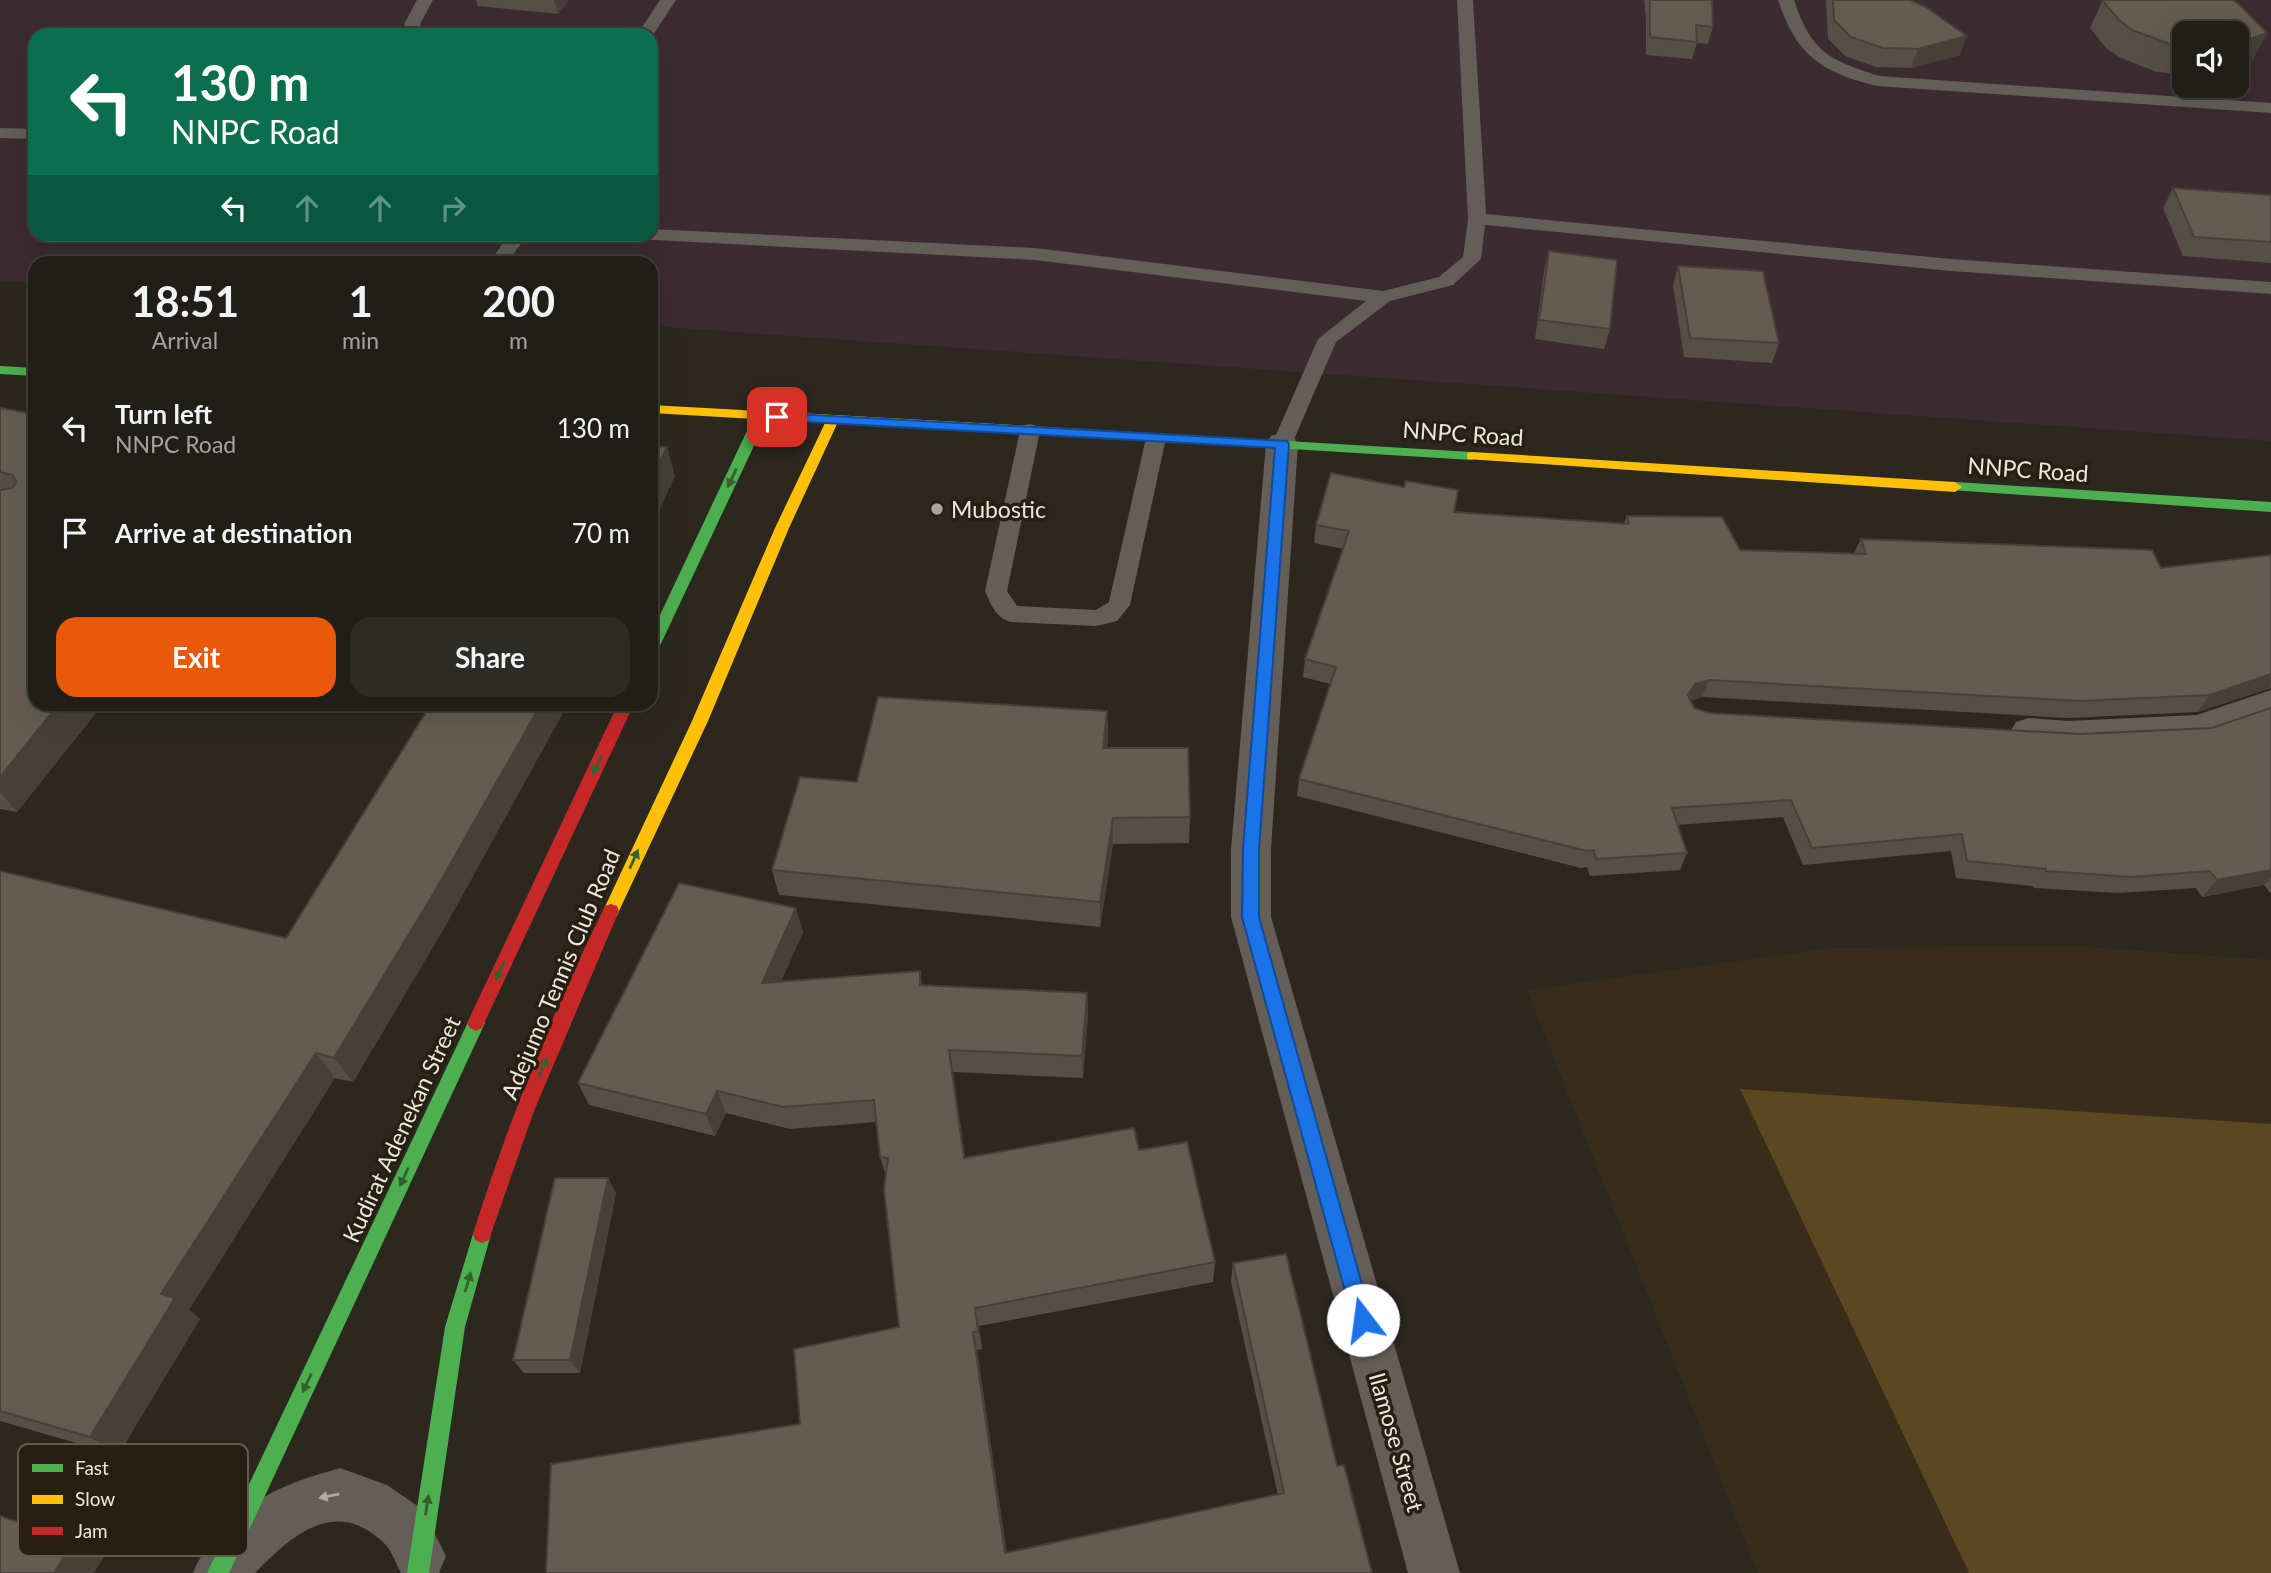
<!DOCTYPE html>
<html lang="en">
<head>
<meta charset="utf-8">
<style>
	body { margin:0; font-family:Lato,sans-serif; background:#2d2b25; color:#f1f3f6; height:100vh; display:flex; flex-direction:column; font-size:26px; white-space:nowrap }
	* { box-sizing:border-box; margin:0 }
	p { font-size:23px; color:#a2a2a2 }
	.icon { flex:none; width:38px; height:38px; fill:none; stroke:currentColor; stroke-width:2; stroke-linecap:round; stroke-linejoin:round }
	.map { position:relative; flex:1; overflow:hidden }
	.drawer { position:absolute; left:28px; top:256px; width:630px; height:455px; display:flex; flex-direction:column; background:#211e18; border-radius:21px; box-shadow:0 7px 28px #0002,0 0 0 2px #3e3c37 }
	.drawer>* { flex:none }
	.top-card { position:absolute; left:28px; top:28px; width:630px; height:214px; border-radius:21px; box-shadow:0 7px 28px #0002,0 0 0 2px #3e3c37; background:#0b6e4f; color:#fff; overflow:hidden }
	.buttons { position:absolute; left:2172px; top:21px; display:grid; gap:14px }
	.buttons a { display:grid; place-items:center; width:77px; height:77px; border-radius:14px; background:#211e18; box-shadow:0 7px 28px #0002,0 0 0 2px #3e3c37; font-size:35px }
	.pin { position:absolute; display:grid; place-items:center; width:60px; height:60px; color:#fff; margin:-30px; border-radius:14px; box-shadow:0 4px 10px #0006 }
	.me { position:absolute; width:77px; margin:-38px; rotate:345deg; stroke-linejoin:round; filter:drop-shadow(0 0 5px #0008) }
	.turn { display:flex; align-items:center; gap:24px; height:147px; padding:0 28px; font-size:32px }
	.turn .icon { width:91px; height:91px; stroke-width:2.5 }
	.turn b { display:block; font-size:49px; line-height:60px }
	.lanes { display:flex; align-items:center; height:66px; padding:0 28px; background:#0003; justify-content:center; gap:35px; direction:ltr }
	.lanes .off { opacity:.35 }
	.eta { display:flex; justify-content:space-evenly; align-items:center; height:119px; text-align:center }
	.eta b { font-size:42px; font-weight:700; line-height:49px }
	.primary-button { display:flex; gap:14px; margin-top:auto; padding:14px 28px }
	.primary-button a { flex:1; height:80px; border-radius:21px; background:#ea580c; color:#fff; font-size:28px; font-weight:700; line-height:80px; text-align:center }
	.primary-button a+a { background:#2d2b25; color:#f1f3f6 }
	ul { padding:0; list-style:none }
	li { display:flex; align-items:center; gap:21px; height:105px; padding:0 28px }
	li div { flex:1 }
	li b { display:block; font-size:26px }
	li em { font-style:normal }
	.map>svg:first-child { display:block }
	.industrial { fill:#3c2b30; fill-rule:evenodd }
	.built { fill:#382d1b }
	.forest { fill:#5c4720 }
	.lines { fill:none; stroke-linecap:round; stroke-linejoin:round }
	.lane { fill:#645e58; fill-rule:evenodd }
	.street { fill:#645e58; fill-rule:evenodd }
	.fast { fill:#4caf50; fill-rule:evenodd }
	.slow { fill:#ffc107; fill-rule:evenodd }
	.jam { fill:#c62828; fill-rule:evenodd }
	.wall { fill:#564f45 }
	.shaded-wall { fill:#464038 }
	.building { fill:#645c50; stroke:#464038; stroke-width:2 }
	.oneway { fill:#38602e }
	.oneway2 { fill:#afa9a2 }
	.route { fill:#1a73e8; stroke:#114b97; stroke-width:2 }
	.poi-dot { fill:#a9a49c; stroke:#271f12; stroke-width:2.5 }
	.labels { text-anchor:middle; dominant-baseline:central; stroke-width:7; stroke-linejoin:round; paint-order:stroke }
	.street-label { font-size:23px; fill:#ece7de; stroke:#271f12 }
	.poi-label { font-size:23px; fill:#ece7de; stroke:#271f12; text-anchor:start }
	.key { fill:#271f12; stroke:#625b4f; stroke-width:2 }
	.key-label { font-size:19px; fill:#ece7de }
</style>
</head>
<body>
<div class="map">
<svg width="2271" height="1573" viewBox="0 0 2271 1573">
	<rect width="100%" height="100%" fill="#2c2820"/>
	<path class="industrial" d="M0 0H2271V441L651 326V262H35V283L0 281ZM2184 33H2236V86H2184ZM35 35H651V234H35Z"/>
	<path class="built" d="M2072 946 2271 960V1573H1758L1527 990 1832 948Z"/>
	<path class="forest" d="M1740 1089 2271 1124V1573H1969Z"/>
	<g class="lines">
		<g class="lane">
			<path d="M417 0H433L420 24 425 35H409L404 24Z"/>
			<path d="M660 0H676L651 38V35H637Z"/>
			<path d="M1457 0H1473L1486 214 1951 259 2271 282V294L1951 271 1485 225 1481 259 1453 285 1390 301 1336 342 1292 444 1289 449H1275L1272 444 1318 339 1366 301 1035 260 635 239 626 234H651V229L1035 248 1383 291 1439 277 1463 257 1468 219Z"/>
			<path d="M1778 0H1794C1812 53 1828 59 1879 76L2271 103V113L1877 86C1821 72 1797 56 1778 0Z"/>
			<path d="M0 128 35 129V139L0 138Z"/>
			<path d="M509 234H528L508 262H490Z"/>
			<path d="M1030 424 1037 426 1040 431 1007 591 1017 606 1096 610 1109 602 1146 438 1149 433H1163L1166 438 1130 605 1117 621 1096 626 1011 622C996 618 991 605 985 591L1020 431 1023 426Z"/>
		</g>
		<g class="street">
			<path d="M1282 433 1293 436 1298 444 1271 849V917L1460 1573H1408L1231 917V849L1266 444 1271 436Z"/>
			<path d="M2271 690V718L2198 743 2068 749 2029 746 2016 742 2010 732 2016 722 2029 718 2068 721 2197 715Z"/>
			<path d="M340 1468 387 1485 422 1509 446 1556 439 1573H401C396 1564 392 1551 385 1544 336 1496 293 1534 255 1573H193C200 1554 211 1544 225 1529 263 1491 289 1483 340 1468Z"/>
		</g>
		<g class="fast">
			<path d="M0 366 35 368V376L0 374Z"/>
			<path d="M761 412 768 416 658 650 651 655V634L754 416Z"/>
			<path d="M1032 426 1472 452 1479 456 1472 460 1027 433 1025 430Z"/>
			<path d="M1955 482 2271 502V512L1950 490 1948 487 1950 484Z"/>
			<path d="M476 1015 482 1018 485 1023 229 1573H207L470 1018Z"/>
			<path d="M482 1225 489 1228 491 1234 465 1327 429 1573H407L445 1327 473 1234 475 1228Z"/>
		</g>
		<g class="slow">
			<path d="M651 405 1032 426 1039 430 1032 434 837 424 789 528 708 721 619 911 617 916 611 918 605 916 603 911 692 721 775 528 825 423 651 413Z"/>
			<path d="M1472 452 1955 482 1962 487 1955 492 1467 459V453Z"/>
		</g>
		<g class="jam">
			<path d="M618 704H634L482 1028 476 1031 470 1028 467 1023Z"/>
			<path d="M611 904 617 906 619 911 534 1111 491 1234 489 1240 482 1243 475 1240 473 1234C508 1122 553 1011 605 906Z"/>
		</g>
	</g>
	<g class="wall">
		<path d="M476 0H569L558 14 478 6Z"/>
		<path d="M1644 0H1712L1713 27 1708 44 1697 43 1692 59 1646 55V19Z"/>
		<path d="M1826 0H1910L1960 55 1911 68 1876 67 1845 56 1828 39Z"/>
		<path d="M2103 0 2267 33 2252 61 2236 33H2184V75L2157 72 2119 57 2106 48 2090 28Z"/>
		<path d="M2173 188 2271 195V263L2183 256 2163 208Z"/>
		<path d="M184 234H297L294 240 188 243Z"/>
		<path d="M1549 251 1610 329 1604 349 1535 339 1544 271Z"/>
		<path d="M1678 266 1779 343 1772 363 1684 357 1673 286Z"/>
		<path d="M0 408 35 414V704H103L17 812 0 809Z"/>
		<path d="M1454 512 1624 523 1627 516 1740 550 1854 553 1861 539 2161 568 2271 555V688L2197 712 2068 718 1702 697 1690 701 1694 708 1709 713 2080 734 2212 728 2271 708V894L2264 885 2202 897 2196 888 2118 893 2034 888 2033 886 1956 878 1951 851 1803 865 1783 817 1677 825 1687 853 1680 870 1590 876 1587 867 1581 868 1297 796 1299 779 1330 684 1303 677 1305 659 1343 549 1314 543 1316 525Z"/>
		<path d="M1107 711 1108 738 1107 748 1190 817 1189 843 1113 844 1100 927 779 895 772 870 857 782Z"/>
		<path d="M0 871 286 938 450 918 353 1082 335 1078 189 1310 200 1319 118 1455 0 1421Z"/>
		<path d="M796 908 803 932 781 981 920 971 922 985 1087 993 1088 1015 1083 1078 953 1072 965 1158 1139 1150 1215 1262 1213 1282 979 1326 982 1349 977 1350 1006 1552 1278 1495 1231 1282 1233 1263 1337 1466 1372 1573H546L800 1424 899 1327 886 1176 880 1157 877 1122 790 1129 726 1113 715 1136 589 1105 578 1083Z"/>
		<path d="M608 1178 616 1193 580 1373H524L513 1360Z"/>
	</g>
	<g class="shaded-wall">
		<path d="M554 0H569L558 14Z"/>
		<path d="M2267 33 2252 61 2236 66V44Z"/>
		<path d="M1967 36 1960 55 1911 68 1918 49Z"/>
		<path d="M35 426V445L28 434Z"/>
		<path d="M667 447 675 476 651 528V480Z"/>
		<path d="M2271 674 2270 688 2197 712 2210 695Z"/>
		<path d="M1709 680 1702 697 1688 701V695L1695 684Z"/>
		<path d="M59 704H103L17 812 0 792V777Z"/>
		<path d="M541 704H568L450 918 353 1082 334 1058Z"/>
		<path d="M1107 711 1108 738 1103 774V748Z"/>
		<path d="M1113 818V844L1100 927V902Z"/>
		<path d="M2271 870V878L2264 885 2202 897 2217 880Z"/>
		<path d="M796 908 803 932 770 1006 762 983Z"/>
		<path d="M1087 993 1088 1015 1083 1078 1082 1056Z"/>
		<path d="M949 1050 953 1072 968 1179 964 1158Z"/>
		<path d="M316 1053 335 1078 189 1310 200 1319 118 1455 90 1437 161 1294Z"/>
		<path d="M717 1091 726 1113 715 1136 706 1114Z"/>
		<path d="M608 1178 616 1193 580 1373 570 1360Z"/>
		<path d="M975 1308 979 1326 982 1349 978 1331Z"/>
		<path d="M973 1332 977 1350 1009 1567 1005 1553Z"/>
		<path d="M74 1541 104 1557 94 1573H54Z"/>
	</g>
	<g class="building">
		<path d="M1650 0H1712L1713 27 1696 25 1697 42 1650 37Z"/>
		<path d="M1833 0H1910L1926 7 1967 36 1918 49 1883 48 1851 37 1834 20Z"/>
		<path d="M2102 0H2233L2241 6 2267 33 2236 44V33H2184V46L2170 44 2132 30 2119 20Z"/>
		<path d="M2173 188 2271 195V242L2194 237Z"/>
		<path d="M1549 251 1617 260 1610 329 1539 320Z"/>
		<path d="M1678 266 1763 271 1779 343 1690 338Z"/>
		<path d="M0 408 35 414V426L28 434 35 435V704H59L0 777V490L12 488 16 482 13 475 0 472Z"/>
		<path d="M651 446 667 447 651 480Z"/>
		<path d="M1331 473 1404 487 1406 481 1458 490 1454 512 1629 524 1627 516 1722 517 1740 550 1866 554 1861 539 2152 550 2161 568 2271 555V674L2210 695 2080 701 1709 680 1695 684 1688 695 1694 708 1709 713 2080 734 2212 728 2271 708V870L2217 880 2210 871 2132 877 2046 871V869L1967 861 1962 834 1812 848 1791 800 1672 808 1687 853 1596 859 1594 850 1587 851 1299 779 1336 667 1305 659 1349 531 1316 525Z"/>
		<path d="M878 697 1107 711 1103 748H1188L1190 817 1113 818 1100 902 772 870 800 777 857 782Z"/>
		<path d="M431 704H541L435 891 334 1058 316 1053 161 1294 175 1298 90 1437 0 1411V871L286 938Z"/>
		<path d="M679 883 796 908 762 983 920 971V985L1087 993 1082 1056 949 1050 964 1158 1134 1128 1139 1150 1187 1142 1215 1262 975 1308 978 1331 973 1332 1005 1553 1284 1493 1233 1263 1286 1254 1337 1466 1344 1465 1372 1573H546L551 1464 800 1424 794 1349 899 1327 884 1189 888 1158 880 1157 874 1100 783 1107 717 1091 706 1114 578 1083Z"/>
		<path d="M555 1178H608L570 1360H513Z"/>
		<path d="M0 1516 74 1541 54 1573H0Z"/>
	</g>
	<defs><path id="oneway-solid" d="M-6-.8H1V-3.2L6.5 0L1 3.2V.8H-6Z" transform="scale(1.75)"/></defs>
	<g class="oneway">
		<use href="#oneway-solid" transform="translate(732 478) rotate(115)"/>
		<use href="#oneway-solid" transform="translate(597 765) rotate(115)"/>
		<use href="#oneway-solid" transform="translate(634 859) rotate(-66)"/>
		<use href="#oneway-solid" transform="translate(500 971) rotate(115)"/>
		<use href="#oneway-solid" transform="translate(543 1067) rotate(-68)"/>
		<use href="#oneway-solid" transform="translate(404 1177) rotate(115)"/>
		<use href="#oneway-solid" transform="translate(468 1282) rotate(-74)"/>
		<use href="#oneway-solid" transform="translate(307 1383) rotate(115)"/>
		<use href="#oneway-solid" transform="translate(427 1505) rotate(-81)"/>
	</g>
	<use class="oneway2" href="#oneway-solid" transform="translate(329 1496) rotate(168)"/>
	<path class="route" d="M777 413 1287 441 1289 444 1259 849V917L1372 1320 1370 1326 1363 1329 1356 1326 1353 1320 1242 917 1243 849 1275 448 772 420 770 417Z"/>
	<circle class="poi-dot" cx="937" cy="509" r="7"/>
	<g class="labels">
		<g class="street-label">
			<text transform="translate(1463 433) rotate(4)">NNPC Road</text>
			<text transform="translate(2028 469) rotate(4)">NNPC Road</text>
			<text transform="translate(560 974) rotate(-67)">Adejumo Tennis Club Road</text>
			<text transform="translate(401 1129) rotate(-65)">Kudirat Adenekan Street</text>
			<text transform="translate(1397 1442) rotate(74)">Ilamose Street</text>
		</g>
		<g class="poi-label">
			<text x="951" y="509">Mubostic</text>
		</g>
	</g>
	<rect x="18" y="1444" width="230" height="112" rx="10" class="key"/>
	<rect x="32" y="1464" width="31" height="8" fill="#4caf50"/>
	<rect x="32" y="1495" width="31" height="9" fill="#ffc107"/>
	<rect x="32" y="1527" width="31" height="8" fill="#c62828"/>
	<g class="key-label">
		<text x="75" y="1475">Fast</text>
		<text x="75" y="1506">Slow</text>
		<text x="75" y="1538">Jam</text>
	</g>
</svg>
<div class="buttons">
<a><svg class="icon" aria-label="sound" viewBox="0 0 24 24"><path d="M4 9h4l5-4v14l-5-4H4zM17 9q2 3 0 6"/></svg></a>
</div>
<div class="pin" style="left:777px;top:417px;background:#d93025"><svg class="icon" aria-label="arrive" viewBox="0 0 24 24"><path d="M6 21V4h12l-3 4 3 4H6"/></svg></div>
<svg class="me" style="left:1363px;top:1320px" viewBox="-20 -20 40 40"><circle r="19" fill="#fff"/><path d="M0-13L10 11 0 6-10 11z" fill="#1a73e8"/></svg>
<div class="top-card">
<div class="turn"><svg class="icon" aria-label="left" viewBox="0 0 24 24"><path d="M17 20v-9H6M10 6l-5 5 5 5"/></svg><div><b>130 m</b>NNPC Road</div></div>
<div class="lanes"><svg class="icon" aria-label="left" viewBox="0 0 24 24"><path d="M17 20v-9H6M10 6l-5 5 5 5"/></svg><svg class="icon off" aria-label="ahead" viewBox="0 0 24 24"><path d="M12 20V5M6 11l6-6 6 6"/></svg><svg class="icon off" aria-label="ahead" viewBox="0 0 24 24"><path d="M12 20V5M6 11l6-6 6 6"/></svg><svg class="icon off" aria-label="right" viewBox="0 0 24 24"><path d="M7 20v-9h11M14 6l5 5-5 5"/></svg></div>
</div>
<section class="drawer">
<div class="eta">
<div><b>18:51</b><p>Arrival</p></div>
<div><b>1</b><p>min</p></div>
<div><b>200</b><p>m</p></div>
</div>
<ul>
<li><svg class="icon" aria-label="left" viewBox="0 0 24 24"><path d="M17 20v-9H6M10 6l-5 5 5 5"/></svg><div><b>Turn left</b><p>NNPC Road</p></div><em>130 m</em></li>
<li><svg class="icon" aria-label="arrive" viewBox="0 0 24 24"><path d="M6 21V4h12l-3 4 3 4H6"/></svg><div><b>Arrive at destination</b></div><em>70 m</em></li>
</ul>
<div class="primary-button"><a>Exit</a><a>Share</a></div>
</section>
</div>
</body>
</html>
